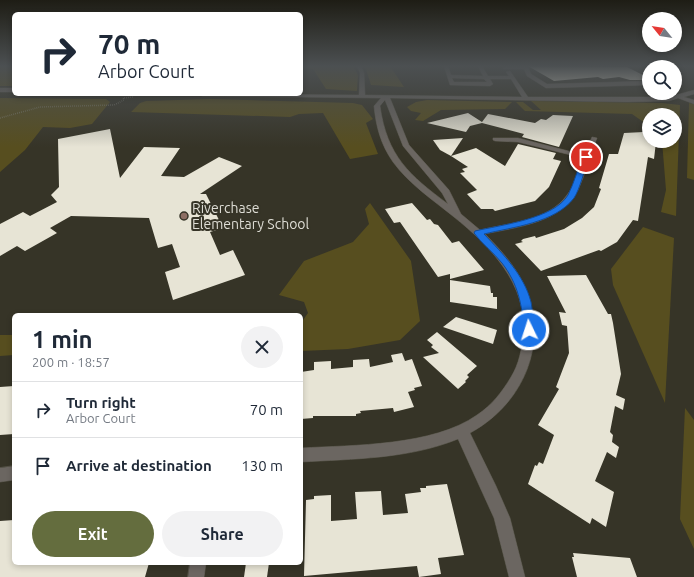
<!DOCTYPE html>
<html lang="en">
<head>
<meta charset="utf-8">
<style>
	body { margin:0; font-family:Ubuntu,sans-serif; background:#f2f2f3; color:#1f2937; height:100vh; display:flex; flex-direction:column; font-size:15px; white-space:nowrap }
	* { box-sizing:border-box; margin:0 }
	p { font-size:13px; color:#747a83 }
	.icon { flex:none; width:22px; height:22px; fill:none; stroke:currentColor; stroke-width:2; stroke-linecap:round; stroke-linejoin:round }
	.map { position:relative; flex:1; overflow:hidden }
	.panel { position:absolute; left:12px; top:313px; width:291px; height:252px; display:flex; flex-direction:column; background:#fff; border-radius:6px; box-shadow:0 2px 6px #0003 }
	.panel>* { flex:none }
	.guide { position:absolute; left:12px; top:12px; width:291px; height:84px; border-radius:6px; box-shadow:0 2px 6px #0003; background:#fff; color:#1f2937; overflow:hidden }
	.needle { width:26px; rotate:300deg }
	.tools { position:absolute; left:642px; top:12px; display:grid; gap:8px }
	.tools a { display:grid; place-items:center; width:40px; height:40px; border-radius:50%; background:#fff; box-shadow:0 2px 6px #0003; font-size:20px }
	.pin { position:absolute; display:grid; place-items:center; width:34px; height:34px; color:#fff; margin:-17px; border:2px solid #fff; border-radius:50%; box-shadow:0 1px 4px #0007 }
	.me { position:absolute; width:44px; margin:-22px; rotate:356deg; stroke-linejoin:round; filter:drop-shadow(0 0 3px #0008) }
	.turn { display:flex; align-items:center; gap:14px; height:84px; padding:0 20px; font-size:18px }
	.turn .icon { width:52px; height:52px; stroke-width:2.5 }
	.turn b { display:block; font-size:28px; line-height:34px }
	.round { display:grid; place-items:center; flex:none; width:42px; height:42px; border-radius:21px; background:#f2f2f3 }
	.headline { display:flex; align-items:center; justify-content:space-between; height:68px; padding:0 20px }
	h1 { font-size:24px; font-weight:700; line-height:30px }
	.cta { display:flex; gap:8px; margin-top:auto; padding:8px 20px }
	.cta a { flex:1; height:46px; border-radius:24px; background:#646d3e; color:#fff; font-size:16px; font-weight:700; line-height:46px; text-align:center }
	.cta a+a { background:#f2f2f3; color:#1f2937 }
	ul { padding:0; list-style:none }
	li { display:flex; align-items:center; gap:12px; height:56px; padding:0 20px; border-top:1px solid #e0e1e3 }
	li div { flex:1 }
	li b { display:block; font-size:15px }
	li em { font-style:normal }
	.map>svg:first-child { display:block }
	.green { fill:#574e1f }
	.building { fill:#e7e4d5 }
	.lines { fill:none; stroke-linecap:round; stroke-linejoin:round }
	.minor-casing { stroke:#545246; stroke-width:1 }
	.path { stroke:#8e8d83; stroke-width:1.5; stroke-dasharray:0.5 1.5; stroke-linecap:butt }
	.minor { fill:#6b6661; fill-rule:evenodd }
	.route { fill:#1a73e8; stroke:#114b97 }
	.education-dot { fill:#8d6e63; stroke:#363427; stroke-width:1.5 }
	.labels { text-anchor:middle; dominant-baseline:central; stroke-width:4; stroke-linejoin:round; paint-order:stroke }
	.poi-label { font-size:14px; fill:#deddd5; stroke:#363427; text-anchor:start }
</style>
</head>
<body>
<div class="map">
<svg width="694" height="577" viewBox="0 0 694 577">
	<rect width="100%" height="100%" fill="#363427"/>
	<g class="green">
		<rect x="0" y="66" width="14" height="20"/>
		<path d="M301 66H353L358 75 357 91 326 89 313 69 301 68Z"/>
		<path d="M365 66H390L404 87 371 85Z"/>
		<path d="M0 98 106 99 110 102 92 124 70 128 43 127 25 150 0 172Z"/>
		<path d="M210 99 353 103 362 105 373 119 366 123 378 154 350 159 323 113 299 114 290 117 131 112 140 103 146 101Z"/>
		<path d="M427 100 512 102 505 109 441 110 423 121 415 120 421 113 411 111 407 107 416 102Z"/>
		<path d="M531 101 662 103 680 105 676 216 661 212 666 190 662 141H675V115H649V126L632 114 525 111 516 102H523L533 110H541Z"/>
		<path d="M689 103 694 104V180L687 178Z"/>
		<path d="M370 203 411 261 420 321 400 340 348 349 301 351V323L308 313 304 302 279 295 304 261 353 242 369 224 365 209Z"/>
		<path d="M643 227 674 238 665 403 613 285 611 269Z"/>
		<path d="M0 335H14V355L0 356Z"/>
		<path d="M685 408 694 420V549L680 519Z"/>
	</g>
	<g class="building">
		<path d="M528 66 627 67 649 78V80H630L619 77 603 79 598 77 554 81Z"/>
		<path d="M468 113 482 122 488 114 535 123 541 119 546 120 553 115 573 116 559 147 522 137 524 134 482 123 470 126 466 132 427 123Z"/>
		<path d="M110 129 120 178 144 147 180 148 161 176 184 177 219 157 242 166 200 194H206L223 228 210 232 220 255 233 250 245 275 173 300 165 272 180 267 172 244 158 248 149 218 71 216 50 228 57 233 25 251 17 246 0 256V224L23 212 30 216 57 202 51 195 59 187 58 139Z"/>
		<path d="M644 132 649 136V141L656 142 654 159 648 157 638 221 633 220 617 242 601 251 599 250 541 271 515 244 523 242 521 241 523 239 535 236 536 238 564 229 582 218 594 207 601 189 599 188 609 154H618L624 133Z"/>
		<path d="M463 138 451 156 440 150 433 140Z"/>
		<path d="M518 144 556 153 553 159 561 161 549 187 535 201 495 211 493 209H481L467 194 477 190 460 173 465 172 462 169 468 167 451 156 476 148 505 166Z"/>
		<path d="M412 203 427 220 430 219 434 224 438 225 452 243 459 241 484 270 450 279V274L438 277 400 222 394 223 385 209Z"/>
		<path d="M586 275 608 314H611L613 323 621 374 616 395 625 399 623 410 615 406 610 432 613 435 612 442 619 447 616 458 607 452 595 481 614 492 606 527 592 518 590 524 528 484 535 465 537 466 539 462 543 464 554 435 538 425 559 389 556 387 569 353 567 326 562 325 559 312 566 313 547 276Z"/>
		<path d="M450 280 490 286 491 293H493V297H497V309L450 302Z"/>
		<path d="M456 317 497 330 493 344 443 327Z"/>
		<path d="M437 332 477 366 467 375 469 377 465 381 466 382 458 389 423 357 439 353 431 347 433 345 427 340Z"/>
		<path d="M402 353 405 361 412 359 422 386 414 388 415 390 408 392 414 407 394 412 393 408 360 411 361 413 356 414V416H313V418L301 419V372L314 370V362L331 361V369L353 367V360L369 359 370 367 393 362 391 355Z"/>
		<path d="M14 386V434L0 435V387Z"/>
		<path d="M447 484 464 555 438 558 441 574 419 577 417 566 304 576 306 500 314 499V496L331 495V521L357 519 355 492 381 491 383 515 408 513 405 494 421 492 420 488H426V486Z"/>
		<path d="M14 520V563H149L145 577H0V521Z"/>
		<path d="M573 553 630 558 637 577H577L572 557H574Z"/>
		<path d="M246 563H269L267 577H244Z"/>
	</g>
	<g class="lines">
		<defs>
			<g id="minor">
				<path d="M357 66H361L364 73 365 95 522 97 511 79H490L493 84 490 86 450 85 444 66H448L451 75 483 76 478 66H482L488 76H509L506 72 510 71 528 97H669L694 90V94L684 97 694 100V104L678 98 669 101 627 102 390 98 409 145 449 190 461 214 480 230C508 223 549 221 567 195 575 185 579 171 583 158L518 142 495 141 493 140V138H518L584 155 592 137 597 138C590 155 586 173 578 190 561 223 517 227 485 234 505 254 525 277 531 305 544 358 516 408 470 433L496 486 510 518 525 577H509L494 518 458 439C409 459 353 459 301 462V448C354 445 433 446 477 415 492 405 502 392 511 377 519 364 522 349 523 334 528 284 489 245 454 217 433 200 409 184 393 162 381 145 376 127 374 106L381 98 202 96 199 94 359 95 360 73ZM452 78 484 79 487 82H454ZM385 100 403 146 442 193 448 204C409 175 387 156 380 106Z"/>
				<path d="M505 67H528L531 74 547 84 649 81V85L546 88 527 76 524 69H503Z"/>
				<rect x="0" y="88" width="14" height="4"/>
				<path d="M14 466V480L0 482V468Z"/>
				<path d="M190 563H206L204 577H188Z"/>
			</g>
		</defs>
		<use href="#minor" class="minor-casing"/>
		<path class="path" d="M0 118 40 107 114 105 124 100 123 98 133 97"/>
		<use href="#minor" class="minor"/>
	</g>
	<linearGradient id="sky" x2="0" y2="1"><stop stop-color="#1e1d15"/><stop offset="0.45" stop-color="#4c5052"/><stop offset="1" stop-color="#4c5052" stop-opacity="0"/></linearGradient>
	<rect width="694" height="147" fill="url(#sky)"/>
	<path class="route" d="M586 155 589 157C585 168 580 189 574 198 555 223 513 227 484 234 503 254 524 275 531 302 533 311 533 321 534 330L529 334 524 330C522 304 518 284 502 263 493 252 482 244 474 233L475 231C500 225 554 219 568 195 574 183 578 169 582 157Z"/>
	<circle class="education-dot" cx="184" cy="216" r="4"/>
	<g class="labels">
		<g class="poi-label">
			<text x="192" y="208">Riverchase<tspan x="192" dy="16">Elementary School</tspan></text>
		</g>
	</g>
</svg>
<div class="tools">
<a><svg class="needle" viewBox="-14 -14 28 28"><path d="M0-13l5 13h-10z" fill="#e53935"/><path d="M0 13l5-13h-10z" fill="#747a83"/></svg></a>
<a><svg class="icon" aria-label="search" viewBox="0 0 24 24"><circle cx="10" cy="10" r="6"/><path d="M15 15l6 6"/></svg></a>
<a><svg class="icon" aria-label="layers" viewBox="0 0 24 24"><path d="M12 4l9 5-9 5-9-5zM3 14l9 5 9-5"/></svg></a>
</div>
<div class="pin" style="left:586px;top:157px;background:#d93025"><svg class="icon" aria-label="arrive" viewBox="0 0 24 24"><path d="M6 21V4h12l-3 4 3 4H6"/></svg></div>
<svg class="me" style="left:529px;top:330px" viewBox="-20 -20 40 40"><circle r="17" fill="#1a73e8" stroke="#fff" stroke-width="3"/><path d="M0-11L8 9 0 5-8 9z" fill="#fff"/></svg>
<div class="guide">
<div class="turn"><svg class="icon" aria-label="right" viewBox="0 0 24 24"><path d="M7 20v-9h11M14 6l5 5-5 5"/></svg><div><b>70 m</b>Arbor Court</div></div>
</div>
<section class="panel">
<div class="headline"><div><h1>1 min</h1><p>200 m · 18:57</p></div><a class="round"><svg class="icon" aria-label="close" viewBox="0 0 24 24"><path d="M6 6l12 12M18 6L6 18"/></svg></a></div>
<ul>
<li><svg class="icon" aria-label="right" viewBox="0 0 24 24"><path d="M7 20v-9h11M14 6l5 5-5 5"/></svg><div><b>Turn right</b><p>Arbor Court</p></div><em>70 m</em></li>
<li><svg class="icon" aria-label="arrive" viewBox="0 0 24 24"><path d="M6 21V4h12l-3 4 3 4H6"/></svg><div><b>Arrive at destination</b></div><em>130 m</em></li>
</ul>
<div class="cta"><a>Exit</a><a>Share</a></div>
</section>
</div>
</body>
</html>
